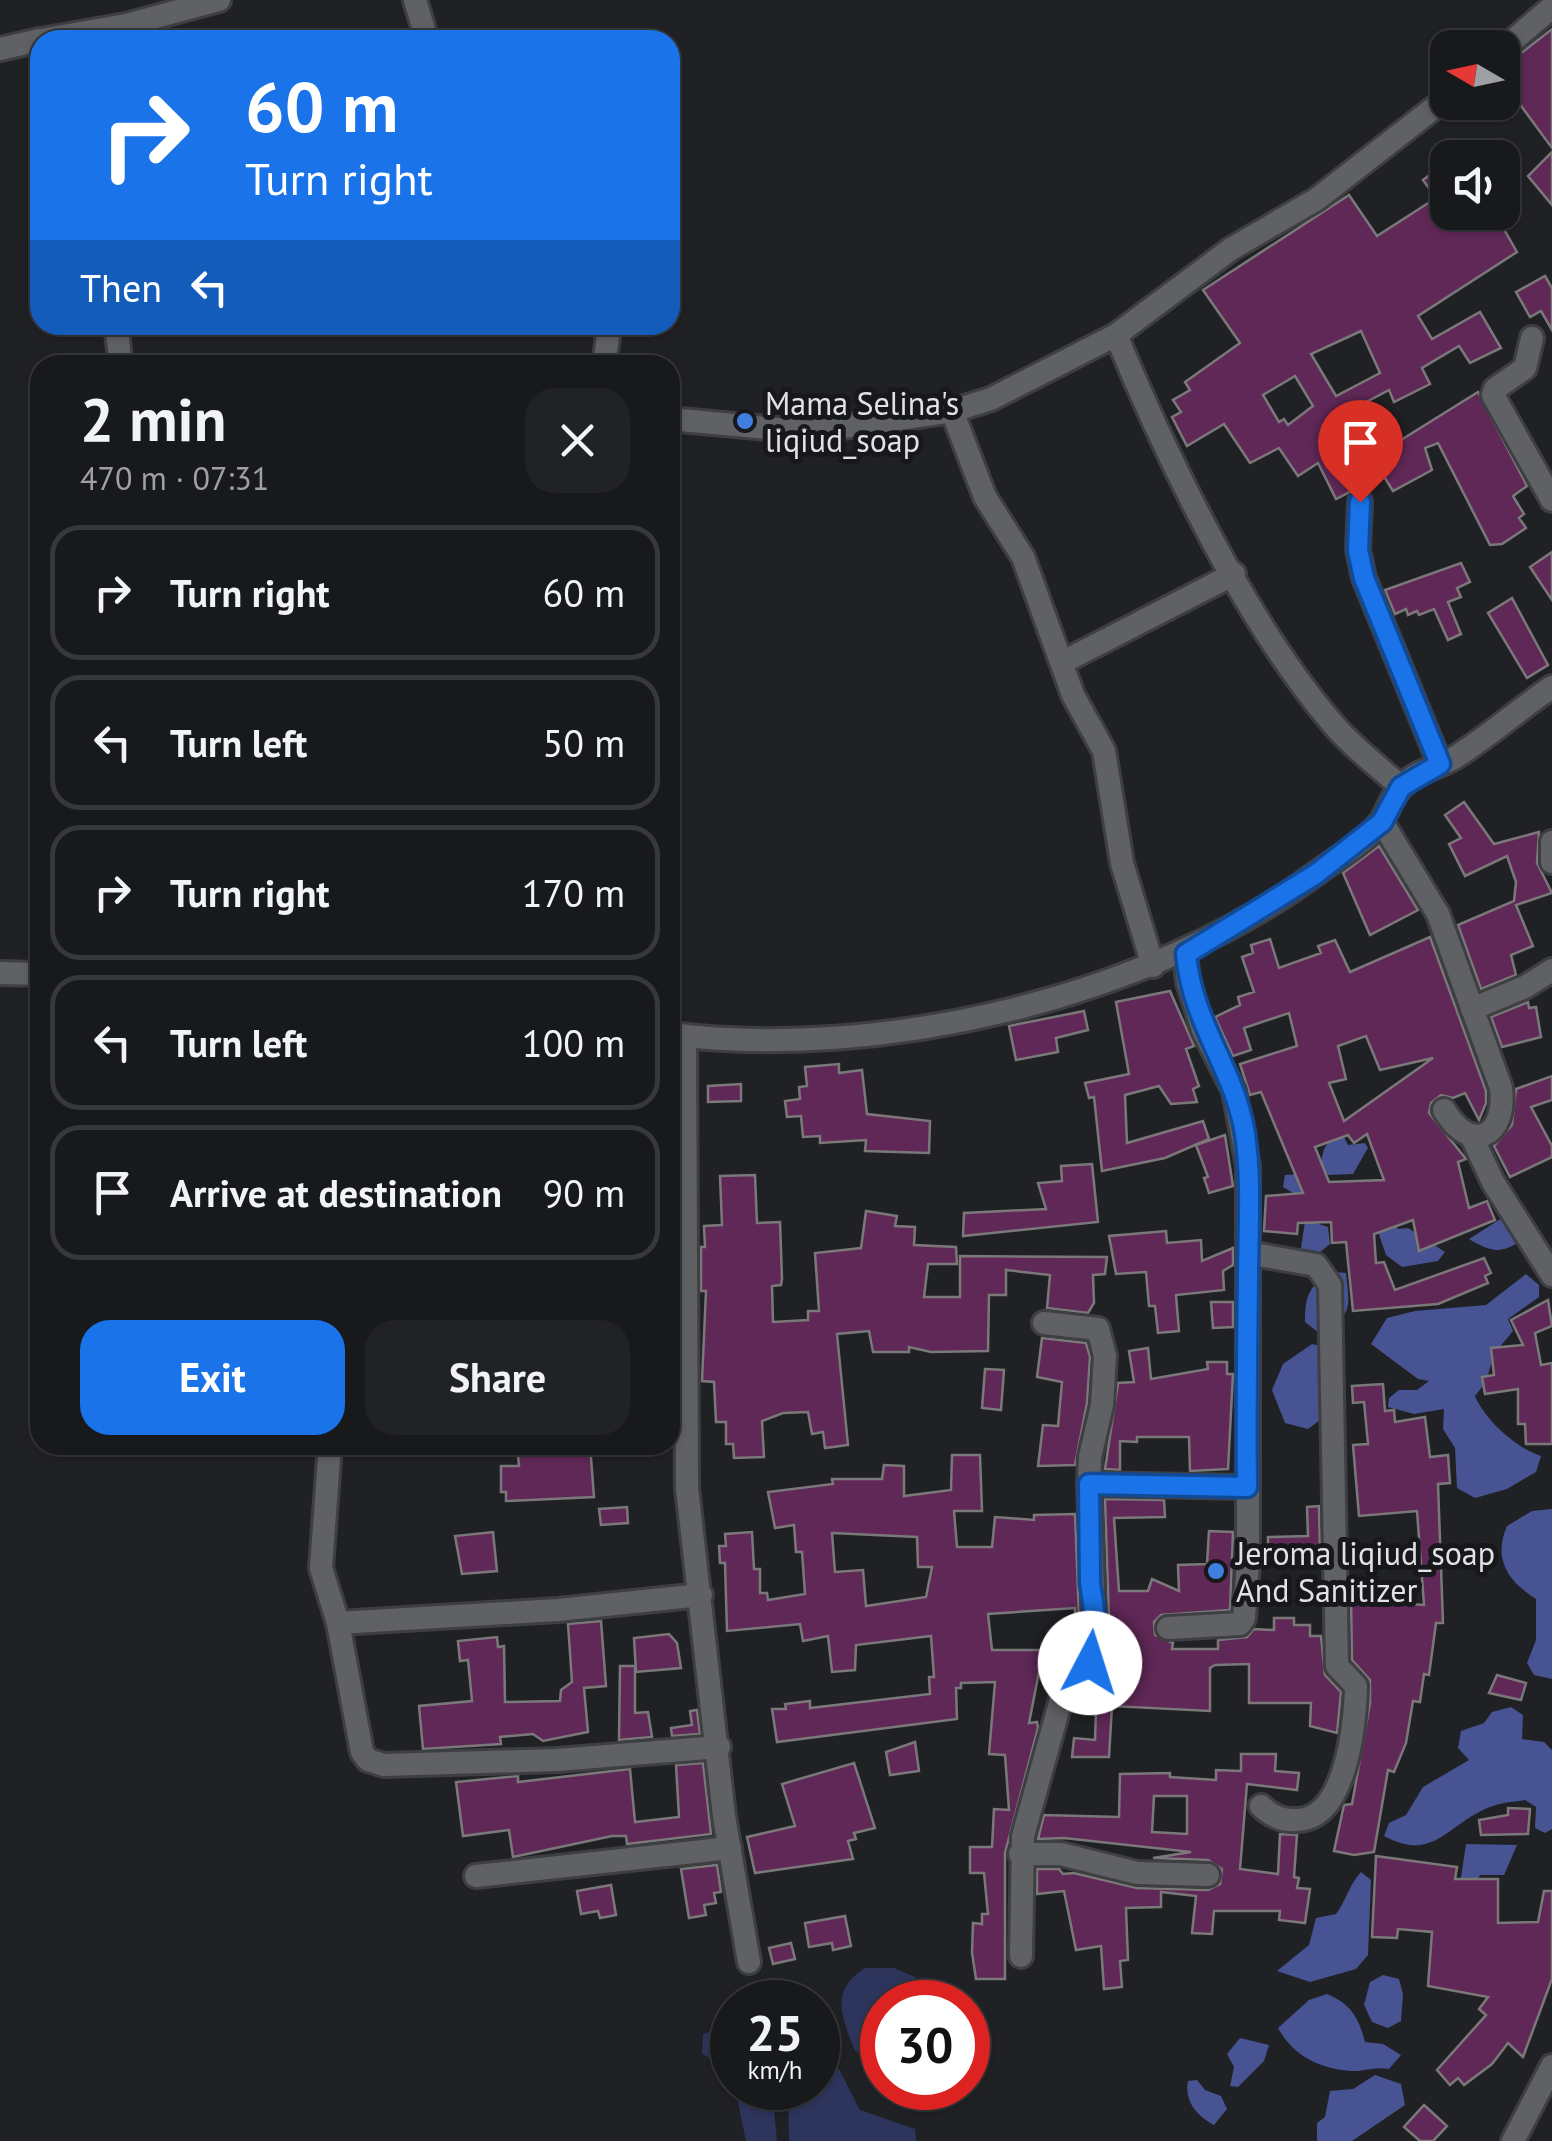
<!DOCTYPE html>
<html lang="en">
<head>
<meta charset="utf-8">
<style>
	body { margin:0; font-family:"PT Sans",sans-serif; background:#212224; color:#f1f3f6; height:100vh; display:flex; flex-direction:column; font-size:38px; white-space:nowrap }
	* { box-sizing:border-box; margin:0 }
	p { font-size:32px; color:#9fa0a3 }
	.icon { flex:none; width:55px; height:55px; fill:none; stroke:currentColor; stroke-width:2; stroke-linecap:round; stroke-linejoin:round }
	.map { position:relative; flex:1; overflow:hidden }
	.details { position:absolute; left:30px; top:355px; width:650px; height:1100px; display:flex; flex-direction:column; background:#18191b; border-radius:30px; box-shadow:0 2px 8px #0004,0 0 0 2px #36383a }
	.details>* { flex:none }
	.banner { position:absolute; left:30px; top:30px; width:650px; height:305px; border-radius:30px; box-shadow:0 2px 8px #0004,0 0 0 2px #36383a; background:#1a73e8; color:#fff; overflow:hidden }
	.needle { width:65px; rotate:279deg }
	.controls { position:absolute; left:1430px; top:30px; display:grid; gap:20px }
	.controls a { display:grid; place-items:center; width:90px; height:90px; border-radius:20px; background:#18191b; box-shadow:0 2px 8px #0004,0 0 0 2px #36383a; font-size:50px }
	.speed { position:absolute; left:710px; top:1980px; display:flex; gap:20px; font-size:50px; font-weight:700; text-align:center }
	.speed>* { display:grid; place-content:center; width:130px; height:130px; border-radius:50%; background:#18191b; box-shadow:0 2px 8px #0004,0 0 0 2px #36383a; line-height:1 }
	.speed small { font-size:25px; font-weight:400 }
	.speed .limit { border:15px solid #d22; background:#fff; color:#111 }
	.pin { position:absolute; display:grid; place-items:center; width:85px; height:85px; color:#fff; margin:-102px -42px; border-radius:50% 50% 50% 0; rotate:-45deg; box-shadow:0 0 10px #0007 }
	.pin .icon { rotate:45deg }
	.me { position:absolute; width:110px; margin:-55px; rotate:5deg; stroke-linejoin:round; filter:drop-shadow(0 0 8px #0008) }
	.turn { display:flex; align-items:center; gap:35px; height:210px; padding:0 50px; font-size:45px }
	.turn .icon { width:130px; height:130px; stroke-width:2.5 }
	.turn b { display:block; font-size:70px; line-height:85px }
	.then { display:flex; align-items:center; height:95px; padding:0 50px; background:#0003; gap:20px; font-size:38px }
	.round { display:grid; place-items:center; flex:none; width:105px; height:105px; border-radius:30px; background:#212224 }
	.overview { display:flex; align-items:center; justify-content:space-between; height:170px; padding:0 50px }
	h1 { font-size:60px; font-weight:600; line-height:75px }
	.cta { display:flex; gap:20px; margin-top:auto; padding:20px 50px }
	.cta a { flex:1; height:115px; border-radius:30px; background:#1a73e8; color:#fff; font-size:40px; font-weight:600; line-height:115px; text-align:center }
	.cta a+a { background:#212224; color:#f1f3f6 }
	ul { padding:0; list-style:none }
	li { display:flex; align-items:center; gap:30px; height:135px; margin:0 20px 15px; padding:0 30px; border:5px solid #36383a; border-radius:30px }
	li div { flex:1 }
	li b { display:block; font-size:38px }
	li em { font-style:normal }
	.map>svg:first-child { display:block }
	.green { fill:#2d355d }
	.forest { fill:#475392 }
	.building { fill:#602857; stroke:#7b787a; stroke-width:2.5; fill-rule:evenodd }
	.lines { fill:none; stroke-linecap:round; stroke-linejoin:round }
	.minor-casing { stroke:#3e3f42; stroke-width:28 }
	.minor { stroke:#606165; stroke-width:22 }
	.route-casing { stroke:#114b97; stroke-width:25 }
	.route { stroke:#1a73e8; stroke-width:18 }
	.shop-dot { fill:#3f7fe0; stroke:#17181b; stroke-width:4 }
	.labels { text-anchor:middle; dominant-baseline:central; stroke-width:10; stroke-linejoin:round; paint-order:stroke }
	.poi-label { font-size:32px; fill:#e2e2e5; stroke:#17181b; text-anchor:start }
</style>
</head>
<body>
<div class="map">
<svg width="1552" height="2141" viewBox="0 0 1552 2141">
	<rect width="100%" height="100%" fill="#202124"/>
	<g class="green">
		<path d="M865 1968H894L915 1977V2002H882V2057L878 2062 855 2051C842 2016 829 1991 865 1968Z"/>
		<path d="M817 1997 834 2019 830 2052 860 2110 915 2129 916 2141H789L788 2088H818V2002H801Z"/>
		<path d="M732 2025V2081L727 2066 702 2054 703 2034Z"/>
		<path d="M735 2088H772L777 2141H746Z"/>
	</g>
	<g class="forest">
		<path d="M1335 1132 1342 1133 1348 1145 1365 1143 1368 1148 1353 1174 1328 1175 1319 1168 1324 1149Z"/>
		<path d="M1314 1173V1222L1328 1227 1330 1244 1314 1257 1300 1255 1305 1221 1298 1196 1283 1187 1285 1175Z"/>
		<path d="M1383 1202 1398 1229 1408 1228 1445 1252 1438 1261 1402 1267 1386 1255 1373 1217Z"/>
		<path d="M1521 1216 1520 1241C1501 1255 1489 1251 1469 1239L1502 1218Z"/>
		<path d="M1335 1272 1346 1273C1350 1309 1353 1315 1319 1333L1305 1322C1305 1296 1309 1283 1335 1272Z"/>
		<path d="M1526 1274 1539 1285V1297L1508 1319 1513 1331 1494 1354 1486 1382 1475 1396C1485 1420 1516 1448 1541 1456L1536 1472 1507 1489 1475 1498 1457 1488 1455 1448 1443 1429 1444 1409 1414 1414 1388 1407 1389 1398 1399 1390H1417L1429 1381 1418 1379 1371 1344 1387 1318 1415 1311 1486 1305Z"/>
		<path d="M1312 1344 1325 1347 1324 1417 1308 1429 1285 1423 1272 1390 1283 1364Z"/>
		<path d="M1552 1509V1679L1534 1675 1527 1663 1536 1640V1599C1507 1581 1493 1558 1507 1526L1532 1511Z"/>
		<path d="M1511 1707 1523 1715 1522 1739 1544 1742 1552 1750V1829L1545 1833 1535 1828 1536 1807 1525 1800C1515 1802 1503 1802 1493 1806 1448 1821 1436 1864 1384 1836L1389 1823 1406 1815 1423 1787 1469 1760 1458 1748 1461 1731 1484 1723 1492 1712Z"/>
		<path d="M1466 1844 1517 1845 1504 1875H1480L1472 1893 1459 1891Z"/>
		<path d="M1361 1872 1371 1880 1368 1955 1356 1969 1310 1982 1277 1971 1309 1945 1316 1918 1336 1914C1347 1899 1349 1885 1361 1872Z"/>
		<path d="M1383 1975 1399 1979 1403 1994 1401 2021 1388 2028 1372 2022 1364 2005 1370 1982Z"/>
		<path d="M1327 1994C1351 2004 1359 2018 1365 2042L1383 2044 1401 2055 1389 2069C1373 2066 1363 2072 1350 2071 1317 2068 1293 2055 1278 2028L1309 2000Z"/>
		<path d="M1240 2038 1269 2045 1264 2061 1238 2087 1230 2086 1234 2067 1227 2054Z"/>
		<path d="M1375 2075 1401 2084 1405 2105 1352 2141H1317V2123L1325 2117 1330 2091 1353 2089Z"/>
		<path d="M1197 2080 1205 2090 1221 2096 1227 2109 1214 2125C1197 2116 1184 2101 1188 2081Z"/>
	</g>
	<g class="building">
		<path d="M1552 29V148L1502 80V68Z"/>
		<path d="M1552 152V205L1528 176Z"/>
		<path d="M1436 170 1448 186V212H1494L1517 252 1418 316 1432 339 1480 312 1501 348 1470 363 1459 346 1422 368 1430 384 1394 402 1389 390 1340 416 1364 463 1478 392 1527 486 1513 496 1524 514 1519 518 1526 528 1502 544 1490 545 1438 443 1425 448 1432 470 1393 491 1383 475 1336 499 1318 463 1298 476 1279 448 1250 463 1224 424 1187 446 1172 417 1181 412 1173 400 1190 390 1185 382 1240 343 1203 290 1349 195 1377 236 1436 198 1423 180ZM1361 331 1380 373 1336 396 1311 354ZM1295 376 1313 406 1288 425 1284 419 1279 422 1263 395Z"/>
		<path d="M1545 276 1552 288V330L1541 311 1530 317 1516 292Z"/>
		<path d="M1552 552V600L1530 567Z"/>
		<path d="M1461 563 1470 582 1457 588 1461 597 1448 602 1461 634 1448 640 1434 609 1419 615 1417 611 1408 615 1406 609 1395 614 1385 590Z"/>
		<path d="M1512 598 1548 665 1527 678 1488 613Z"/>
		<path d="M1464 802 1494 844 1539 832 1537 863 1552 893 1516 905 1533 946 1511 955 1516 975 1481 989 1458 925 1514 901 1516 882 1507 856 1465 876 1449 844 1461 838 1445 815Z"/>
		<path d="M1379 846 1418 910 1370 935 1343 873Z"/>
		<path d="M1430 937 1486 1091V1103L1479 1120 1465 1093 1453 1098 1441 1095 1431 1103 1429 1113 1466 1159 1458 1162 1469 1208 1487 1201 1495 1220 1419 1251 1413 1220 1374 1234 1376 1263 1384 1262 1395 1290 1484 1258 1491 1273 1485 1276 1488 1283 1438 1304 1353 1311 1346 1242 1332 1243 1331 1222 1298 1223 1297 1234 1264 1231 1266 1196 1303 1193 1261 1092 1250 1095 1240 1064 1297 1046 1289 1013 1244 1028 1251 1050 1233 1056 1215 1017 1240 1005 1238 997 1254 992 1242 957 1253 953 1251 945 1270 939 1279 968 1321 953 1318 946 1335 940 1350 972ZM1366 1036 1380 1070 1433 1058 1344 1121 1329 1083 1346 1079 1338 1046ZM1367 1134 1384 1180 1329 1182 1315 1147 1348 1135 1354 1143Z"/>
		<path d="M1170 991 1194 1046 1186 1049 1199 1086 1193 1089 1197 1102 1171 1104 1159 1086 1125 1095 1127 1143 1203 1121 1209 1139 1165 1158 1102 1171 1094 1097 1089 1098 1085 1083 1129 1074 1116 1002Z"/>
		<path d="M1528 1002 1529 1008 1536 1007 1541 1037 1502 1047 1491 1017Z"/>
		<path d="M1084 1011 1088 1030 1056 1038 1058 1052 1016 1060 1009 1026Z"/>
		<path d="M839 1064V1073L862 1070 867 1114 930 1121 929 1153 865 1151 866 1140 820 1143V1136L803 1137 801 1116 787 1117 785 1101 800 1099 799 1087 807 1086 805 1067Z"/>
		<path d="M1552 1076V1100L1531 1107 1552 1146V1157L1510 1177 1494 1146 1512 1125 1516 1089Z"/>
		<path d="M741 1084V1101L708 1102V1086Z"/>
		<path d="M1225 1135 1233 1186 1209 1193 1204 1178 1208 1177 1196 1145Z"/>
		<path d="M1092 1164 1098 1222 963 1236 964 1213 1046 1209 1038 1183 1062 1181 1061 1166Z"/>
		<path d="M755 1175 757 1223 780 1222 782 1279 781 1285 772 1286 773 1322 808 1320V1311H819L815 1253 861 1248 866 1211 897 1216 895 1226 915 1227 914 1245 956 1247 957 1264H928L924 1297H960V1256L1107 1257 1105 1274 1093 1275 1094 1303 1088 1313 1047 1308 1050 1275 1006 1270V1295H989L988 1351 931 1352 909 1347V1352H873L869 1331 837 1334 848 1445 825 1448 823 1432 812 1434 808 1412 783 1413 762 1421 764 1457 734 1458 733 1444H726V1422H716L714 1382 702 1381 706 1291H701V1247H705L704 1226 722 1225 720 1176Z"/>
		<path d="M1166 1231 1167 1243 1201 1240 1202 1261 1233 1248V1265L1223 1271 1224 1290 1176 1295 1179 1331 1158 1333 1155 1306H1149L1146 1272 1116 1274 1109 1236Z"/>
		<path d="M1548 1300 1552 1326 1535 1333 1541 1365 1552 1363V1444H1526L1525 1424H1518V1389L1485 1394 1482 1377 1494 1375 1491 1348 1523 1345 1511 1320Z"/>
		<path d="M1211 1302H1233V1327L1213 1328Z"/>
		<path d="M1042 1338 1086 1343 1090 1357 1087 1403 1075 1465 1038 1466 1043 1425 1058 1426 1062 1382 1037 1377Z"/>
		<path d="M1148 1348 1151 1379 1208 1369 1207 1362H1227V1374H1233L1228 1469 1190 1471 1189 1437H1137V1442L1120 1441V1470L1105 1469 1118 1383 1134 1382 1129 1351Z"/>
		<path d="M985 1369 1004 1370 1001 1410 982 1408Z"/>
		<path d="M1383 1384 1385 1411 1394 1410 1395 1422 1425 1417 1430 1457 1448 1455 1450 1483 1438 1484 1443 1623H1436L1429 1675 1424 1674 1420 1702 1413 1701 1406 1743 1394 1772 1388 1770 1374 1852 1354 1855 1334 1851 1344 1805 1352 1804 1370 1703V1680L1352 1660 1351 1600 1424 1605 1417 1511 1359 1516 1353 1445 1368 1444 1364 1402 1353 1403 1352 1386Z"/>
		<path d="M517 1445H590L594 1497 506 1501V1492H501V1466H519Z"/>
		<path d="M952 1455H980L982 1511H954L957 1547H992L995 1517 1034 1520V1515L1075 1514 1080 1644 1077 1653 1058 1666 1040 1667 1029 1723 1037 1722 1038 1728 1005 1853V1979H976L972 1953 973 1923 982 1924V1914H988L984 1873H970V1847H992L994 1809 1009 1810 1005 1755 989 1754 995 1682 961 1683V1688H956L957 1719 777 1742 772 1709H786L785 1704 810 1701V1708L930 1694 929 1677H934L931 1636 856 1645 855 1670 832 1672 828 1636 803 1641 800 1624 727 1631 725 1563H720L719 1546H726L725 1534 752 1532 754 1569H760V1593H767L768 1600 805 1594 802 1552H796L794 1525 775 1528 768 1492 833 1484 832 1479H882L884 1465 904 1466V1496L951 1490ZM832 1533 917 1537 918 1567H932L926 1597 866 1606 863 1570 835 1572ZM1075 1608 1076 1650H992L988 1614Z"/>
		<path d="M1105 1499 1164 1500 1165 1517 1114 1518 1119 1591H1148L1152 1579 1179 1591 1178 1565 1207 1564 1209 1531 1233 1532 1230 1610 1161 1615 1154 1622 1155 1635 1173 1643 1172 1649H1218V1640L1247 1637 1254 1629 1274 1630V1618H1294V1625H1310V1636H1321L1325 1675 1341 1692 1337 1733 1310 1726 1311 1703H1249V1664L1215 1665 1210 1668V1711L1112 1706 1109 1757H1072L1074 1738 1095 1740 1096 1711 1088 1702 1078 1701V1694L1104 1668 1110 1650Z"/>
		<path d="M1319 1506 1320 1553H1268V1537L1308 1536 1307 1507Z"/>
		<path d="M627 1507 628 1523 601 1525 599 1509Z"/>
		<path d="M493 1532 497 1571 462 1574 455 1536Z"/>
		<path d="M601 1621 606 1686 584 1688 588 1732 543 1741 533 1734 500 1737 501 1744 423 1749 419 1706 472 1701 468 1660 460 1661 458 1641 497 1637 498 1647 504 1646 505 1702 560 1701 561 1690 572 1682 568 1624Z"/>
		<path d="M669 1634 677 1643 681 1668 636 1672 634 1638Z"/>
		<path d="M620 1666H635V1713L648 1712 652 1737 619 1740Z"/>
		<path d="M1497 1675 1526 1683 1521 1700 1489 1693Z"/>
		<path d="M697 1710 700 1734 672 1736 671 1728 692 1725 690 1711Z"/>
		<path d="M915 1742 919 1771 890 1775 886 1752Z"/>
		<path d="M1241 1754H1276L1275 1771 1299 1773 1297 1790 1247 1784 1240 1869 1278 1874 1280 1834 1297 1835 1294 1877 1299 1878 1297 1888 1310 1889 1305 1923 1279 1920 1280 1911H1214L1212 1934 1192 1933 1196 1896 1161 1892V1907L1126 1908 1128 1960 1120 1961 1122 1987 1104 1989 1101 1946 1076 1950 1064 1891 1037 1894V1869H1059L1063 1874 1074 1873 1137 1888 1208 1890 1220 1884 1222 1869 1208 1860 1153 1858 1191 1852 1064 1838 1038 1839 1044 1815 1119 1817 1120 1774 1170 1773V1777L1216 1780V1770L1241 1771ZM1154 1796H1187V1834L1152 1832Z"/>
		<path d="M703 1763 711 1834 627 1844 626 1836H612L513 1857 509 1830 463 1836 456 1782 518 1776V1782L630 1769 635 1822 679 1817 676 1765Z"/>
		<path d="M854 1763 875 1828 854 1833 856 1839 848 1841 853 1859 755 1873 747 1837 795 1826 782 1784Z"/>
		<path d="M1508 1808 1530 1809 1528 1834 1481 1835 1479 1820 1508 1815Z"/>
		<path d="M1376 1856 1457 1867 1455 1879H1498V1923L1538 1922 1544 1891H1552V1979L1523 2057 1508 2043 1492 2064 1464 2085 1458 2078 1450 2085 1437 2070 1486 2015 1479 2009 1488 1997 1428 1986 1432 1932 1398 1929 1397 1938 1372 1937Z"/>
		<path d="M717 1865 721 1892 714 1893 716 1903 704 1905 706 1915 689 1918 681 1869Z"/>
		<path d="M611 1885 616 1915 600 1918 598 1911 581 1914 577 1891Z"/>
		<path d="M845 1916 851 1946 833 1950 832 1943 809 1947 805 1923Z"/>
		<path d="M791 1943 795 1959 773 1964 769 1948Z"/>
		<path d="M1424 2105 1447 2126 1433 2141H1420L1404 2127Z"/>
	</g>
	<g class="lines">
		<defs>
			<g id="minor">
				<path d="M415 0 427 40"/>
				<path d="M41 40 126 25 219 0"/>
				<path d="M0 49 40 40"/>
				<path d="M1502 50 1552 7"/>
				<path d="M116 325 121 365"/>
				<path d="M1116 335C1167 458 1246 623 1333 724 1352 747 1378 766 1401 787"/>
				<path d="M1532 338 1525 368 1495 389 1493 395 1552 500"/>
				<path d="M604 365 608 337 604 325"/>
				<path d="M952 411 985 497 1023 557 1073 695 1104 751 1122 863 1153 966"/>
				<path d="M670 419 810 432 952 411 991 399 1116 335 1231 249 1317 199 1448 97"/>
				<path d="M1360 502 1358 550 1364 578 1440 764"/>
				<path d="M1063 662 1234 574"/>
				<path d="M1382 822 1438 914 1501 1088C1507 1137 1471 1155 1444 1110"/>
				<path d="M1552 842V862"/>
				<path d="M0 973 40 974"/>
				<path d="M1472 1009 1525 987 1552 970"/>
				<path d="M670 1034C878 1061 1149 998 1318 872 1337 858 1370 839 1382 820 1389 809 1392 796 1401 787 1415 771 1437 768 1454 758 1488 737 1519 709 1552 687"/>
				<path d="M685 1036 687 1488 724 1816 749 1962"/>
				<path d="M1472 1137 1493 1182 1552 1275"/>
				<path d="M1248 1253 1316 1265 1330 1285 1337 1666 1356 1686C1355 1722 1347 1819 1297 1820 1283 1821 1271 1816 1261 1806"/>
				<path d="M330 1445 321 1568 338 1623 362 1752 368 1760 384 1765 557 1760 719 1747"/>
				<path d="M1089 1484 1247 1487"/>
				<path d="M338 1623 558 1610 701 1595"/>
				<path d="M1168 1628 1240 1624 1244 1618 1248 1562V1166L1234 1091 1203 1030 1188 982 1185 953"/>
				<path d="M1020 1854H1061L1137 1873 1208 1875"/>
				<path d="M476 1876 730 1848"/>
				<path d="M1021 1956 1023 1836 1067 1678 1090 1663 1095 1646 1089 1484 1090 1457 1102 1405 1105 1356 1098 1329 1044 1323"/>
				<path d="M1513 2141 1552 2066"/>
			</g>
		</defs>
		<use href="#minor" class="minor-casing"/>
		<use href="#minor" class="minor"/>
	</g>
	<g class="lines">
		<defs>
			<path id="route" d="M1090 1663 1096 1622 1090 1583 1089 1484 1247 1487C1246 1418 1247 1349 1248 1280 1248 1231 1252 1183 1245 1134 1235 1070 1192 1023 1186 954L1316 874 1382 822 1401 787 1440 764 1364 578 1358 550 1360 502"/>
		</defs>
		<use href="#route" class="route-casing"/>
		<use href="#route" class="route"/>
	</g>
	<g class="shop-dot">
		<circle cx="745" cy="421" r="10"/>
		<circle cx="1216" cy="1571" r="10"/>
	</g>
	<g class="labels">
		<g class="poi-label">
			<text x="765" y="403">Mama Selina's<tspan x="765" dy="37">liqiud_soap</tspan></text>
			<text x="1236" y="1553">Jeroma liqiud_soap<tspan x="1236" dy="37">And Sanitizer</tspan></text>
		</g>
	</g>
</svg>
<div class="controls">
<a><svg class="needle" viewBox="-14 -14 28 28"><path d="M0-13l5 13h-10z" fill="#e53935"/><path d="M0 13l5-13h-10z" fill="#9fa0a3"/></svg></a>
<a><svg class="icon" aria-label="sound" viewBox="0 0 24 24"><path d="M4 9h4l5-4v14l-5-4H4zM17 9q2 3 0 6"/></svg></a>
</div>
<div class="speed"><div>25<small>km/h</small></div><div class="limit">30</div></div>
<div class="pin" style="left:1360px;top:502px;background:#d93025"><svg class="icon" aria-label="arrive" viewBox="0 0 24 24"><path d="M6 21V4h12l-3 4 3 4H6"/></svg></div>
<svg class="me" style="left:1090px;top:1663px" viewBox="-20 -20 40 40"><circle r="19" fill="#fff"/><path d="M0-13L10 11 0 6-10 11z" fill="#1a73e8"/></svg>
<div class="banner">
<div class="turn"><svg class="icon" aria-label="right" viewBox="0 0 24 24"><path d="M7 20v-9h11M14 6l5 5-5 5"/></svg><div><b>60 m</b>Turn right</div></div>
<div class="then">Then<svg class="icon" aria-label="left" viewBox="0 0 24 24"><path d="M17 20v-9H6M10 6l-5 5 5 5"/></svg></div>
</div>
<section class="details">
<div class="overview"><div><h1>2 min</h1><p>470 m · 07:31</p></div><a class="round"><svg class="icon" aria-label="close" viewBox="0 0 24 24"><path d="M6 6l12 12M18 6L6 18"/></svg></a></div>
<ul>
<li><svg class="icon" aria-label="right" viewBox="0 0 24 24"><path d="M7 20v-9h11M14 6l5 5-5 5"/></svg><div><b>Turn right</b></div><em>60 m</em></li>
<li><svg class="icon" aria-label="left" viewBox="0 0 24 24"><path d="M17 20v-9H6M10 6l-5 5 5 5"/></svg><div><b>Turn left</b></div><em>50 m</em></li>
<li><svg class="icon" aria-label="right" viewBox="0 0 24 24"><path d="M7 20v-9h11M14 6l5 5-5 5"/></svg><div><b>Turn right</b></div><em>170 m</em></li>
<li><svg class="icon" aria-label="left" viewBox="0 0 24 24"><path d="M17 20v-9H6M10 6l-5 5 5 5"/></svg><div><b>Turn left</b></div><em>100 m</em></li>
<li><svg class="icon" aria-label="arrive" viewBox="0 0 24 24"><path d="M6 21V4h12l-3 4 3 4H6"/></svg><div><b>Arrive at destination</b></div><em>90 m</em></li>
</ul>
<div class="cta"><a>Exit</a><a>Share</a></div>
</section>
</div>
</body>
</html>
